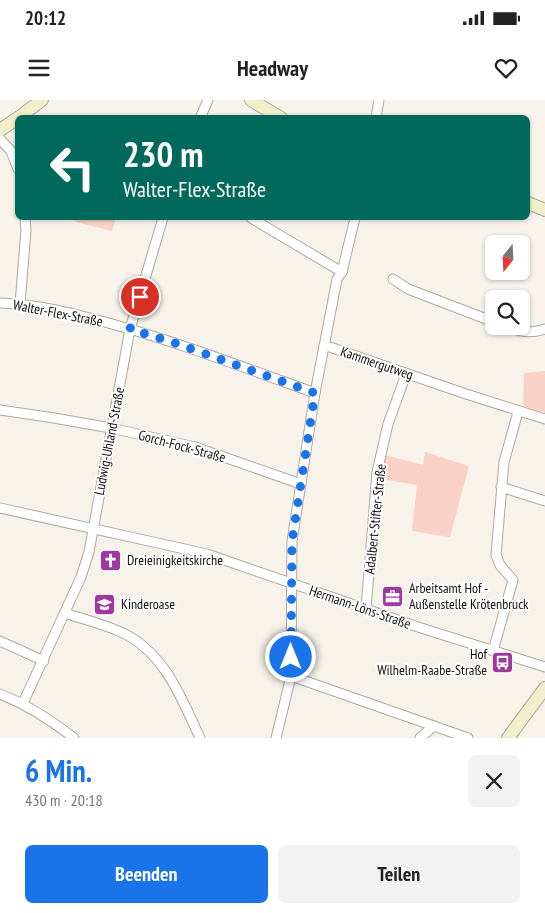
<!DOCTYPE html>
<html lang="de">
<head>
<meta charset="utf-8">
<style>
	body { margin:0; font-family:"PT Sans Narrow",sans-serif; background:#f2f2f2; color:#222; height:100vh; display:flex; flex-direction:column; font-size:19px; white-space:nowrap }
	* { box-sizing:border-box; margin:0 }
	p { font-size:16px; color:#767676 }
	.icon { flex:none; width:28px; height:28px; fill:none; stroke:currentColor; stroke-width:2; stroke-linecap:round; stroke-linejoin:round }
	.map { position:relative; height:638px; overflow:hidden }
	.panel { display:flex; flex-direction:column; background:#fff; flex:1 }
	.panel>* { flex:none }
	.hud { position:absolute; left:15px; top:15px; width:515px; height:105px; border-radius:8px; box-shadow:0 1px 4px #0004; background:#00695c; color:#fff; overflow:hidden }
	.needle { width:32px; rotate:198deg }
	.tools { position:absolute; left:485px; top:135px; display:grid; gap:10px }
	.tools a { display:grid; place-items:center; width:45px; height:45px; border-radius:8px; background:#fff; box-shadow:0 1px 4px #0004; font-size:25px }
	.pin { position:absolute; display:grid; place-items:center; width:42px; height:42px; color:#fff; margin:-21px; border:2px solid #fff; border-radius:50%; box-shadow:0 1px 5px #0007 }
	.me { position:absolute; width:55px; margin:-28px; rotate:0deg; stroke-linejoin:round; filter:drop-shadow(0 0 4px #0008) }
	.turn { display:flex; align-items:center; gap:18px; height:105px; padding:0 25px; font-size:22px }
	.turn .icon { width:65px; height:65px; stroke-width:2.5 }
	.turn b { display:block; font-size:35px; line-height:42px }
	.round { display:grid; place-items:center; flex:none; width:52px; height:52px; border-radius:8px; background:#f2f2f2 }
	.head { display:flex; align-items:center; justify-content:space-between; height:85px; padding:0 25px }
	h1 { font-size:30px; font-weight:600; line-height:38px; color:#1a73e8 }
	.button { display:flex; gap:10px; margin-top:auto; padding:10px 25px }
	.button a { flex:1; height:58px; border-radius:8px; background:#1a73e8; color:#fff; font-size:20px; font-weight:600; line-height:58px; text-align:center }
	.button a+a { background:#f2f2f2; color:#222 }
	.status { display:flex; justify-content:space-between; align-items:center; height:35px; padding:0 25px; background:#fff; direction:ltr }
	.status svg { height:14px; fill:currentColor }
	header { display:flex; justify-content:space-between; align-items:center; height:65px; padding:0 25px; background:#fff; font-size:22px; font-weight:600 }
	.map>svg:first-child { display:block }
	.green { fill:#f9d1c6 }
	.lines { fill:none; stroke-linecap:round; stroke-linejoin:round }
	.street-casing { stroke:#ada9a2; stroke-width:11 }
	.secondary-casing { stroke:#ada9a2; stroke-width:14 }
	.street { stroke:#fff; stroke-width:9 }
	.secondary { stroke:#f1eec9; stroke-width:12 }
	.route { stroke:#1a73e8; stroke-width:9; stroke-dasharray:0 16.2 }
	.labels { text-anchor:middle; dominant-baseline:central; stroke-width:4; stroke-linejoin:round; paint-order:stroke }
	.street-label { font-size:14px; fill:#110f0d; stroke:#fff }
	.poi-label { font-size:14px; fill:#110f0d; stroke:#fff; text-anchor:start }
</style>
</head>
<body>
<div class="status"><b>20:12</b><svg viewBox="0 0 49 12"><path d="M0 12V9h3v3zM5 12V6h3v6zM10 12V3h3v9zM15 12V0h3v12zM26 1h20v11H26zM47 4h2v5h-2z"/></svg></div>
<header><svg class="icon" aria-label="menu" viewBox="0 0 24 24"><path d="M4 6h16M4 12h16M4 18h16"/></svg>Headway<svg class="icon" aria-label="heart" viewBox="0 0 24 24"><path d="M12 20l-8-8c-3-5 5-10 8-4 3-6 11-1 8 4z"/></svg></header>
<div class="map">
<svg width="545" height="638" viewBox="0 0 545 638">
	<rect width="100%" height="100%" fill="#f7f3eb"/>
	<g class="green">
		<path d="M75 118H116L112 131 76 122Z"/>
		<path d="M545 271V313L523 306 524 273Z"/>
		<path d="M425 352 469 366 450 437 412 431 417 385 381 379 385 355 423 365Z"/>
	</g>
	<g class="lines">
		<defs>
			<g id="street">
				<path d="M200 18 208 0"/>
				<path d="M376 18 379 0"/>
				<path d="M0 39 11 51 18 69"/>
				<path d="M251 118 342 172"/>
				<path d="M393 179 408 189 494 222"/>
				<path d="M0 203C38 204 76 214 112 224 181 243 248 269 315 293"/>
				<path d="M20 204 26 130 25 118"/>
				<path d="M506 226C520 232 530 234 545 229"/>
				<path d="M324 245 463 293 545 319"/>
				<path d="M0 310 54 318 111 328 195 347 301 384"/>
				<path d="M501 387 545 401"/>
				<path d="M0 408 207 454 418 527 545 567"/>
				<path d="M366 509 377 372 388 324 406 274"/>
				<path d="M65 513C85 520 108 525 127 535 167 557 182 600 200 638"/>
				<path d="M0 541 44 561"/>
				<path d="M493 551 513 480 500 465 496 455 504 362 518 312"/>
				<path d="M291 576 468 638"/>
				<path d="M0 594C28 605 51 620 74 638"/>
				<path d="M23 603 81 477 89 452 130 229 163 118"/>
				<path d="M276 638 291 576 292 441 315 293 337 179 342 172 355 118"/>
				<path d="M420 638 434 626"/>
			</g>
			<g id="secondary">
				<path d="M251 0 281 18"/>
				<path d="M18 18 42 0"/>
				<path d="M0 30 18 18"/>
				<path d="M528 103 545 110"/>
				<path d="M508 638 545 588"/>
			</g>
		</defs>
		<use href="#street" class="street-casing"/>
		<use href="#secondary" class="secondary-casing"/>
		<use href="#street" class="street"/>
		<use href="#secondary" class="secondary"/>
	</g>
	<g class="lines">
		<path class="route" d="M140 197 130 229 172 242 315 293 292 441 291 557"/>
	</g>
	<defs>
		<symbol id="church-square" viewBox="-11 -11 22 22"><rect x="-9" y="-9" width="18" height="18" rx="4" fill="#9e399e" stroke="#fff"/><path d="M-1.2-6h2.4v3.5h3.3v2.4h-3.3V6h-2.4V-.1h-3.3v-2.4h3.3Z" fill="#fff"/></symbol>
		<symbol id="office-square" viewBox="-11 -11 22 22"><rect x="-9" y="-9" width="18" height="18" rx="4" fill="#9e399e" stroke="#fff"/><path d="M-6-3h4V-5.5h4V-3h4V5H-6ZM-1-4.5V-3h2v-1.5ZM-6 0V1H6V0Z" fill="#fff"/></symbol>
		<symbol id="school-square" viewBox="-11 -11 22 22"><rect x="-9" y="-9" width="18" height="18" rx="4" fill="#9e399e" stroke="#fff"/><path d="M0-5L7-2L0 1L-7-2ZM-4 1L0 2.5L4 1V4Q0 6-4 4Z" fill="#fff"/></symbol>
		<symbol id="bus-square" viewBox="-11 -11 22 22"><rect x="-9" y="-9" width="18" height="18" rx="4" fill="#9e399e" stroke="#fff"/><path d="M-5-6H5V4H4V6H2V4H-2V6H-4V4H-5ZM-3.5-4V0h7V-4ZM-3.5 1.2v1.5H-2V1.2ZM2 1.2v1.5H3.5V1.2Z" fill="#fff"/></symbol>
	</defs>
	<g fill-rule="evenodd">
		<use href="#church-square" x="98" y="448" width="25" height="25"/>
		<use href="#office-square" x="380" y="484" width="25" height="25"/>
		<use href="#school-square" x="92" y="492" width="25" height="25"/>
		<use href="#bus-square" x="490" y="550" width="25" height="25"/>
	</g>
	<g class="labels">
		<g class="street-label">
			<text transform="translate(58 213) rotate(11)">Walter-Flex-Straße</text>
			<text transform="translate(377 263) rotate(19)">Kammergutweg</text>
			<text transform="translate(109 341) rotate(-79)">Ludwig-Uhland-Straße</text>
			<text transform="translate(182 346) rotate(15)">Gorch-Fock-Straße</text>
			<text transform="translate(375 419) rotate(-84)">Adalbert-Stifter-Straße</text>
			<text transform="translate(360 507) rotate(19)">Hermann-Löns-Straße</text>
		</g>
		<g class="poi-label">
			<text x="127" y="460">Dreieinigkeitskirche</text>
			<text x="409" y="488">Arbeitsamt Hof -<tspan x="409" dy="16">Außenstelle Krötenbruck</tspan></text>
			<text x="121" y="504">Kinderoase</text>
			<text x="487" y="554" text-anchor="end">Hof<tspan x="487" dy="16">Wilhelm-Raabe-Straße</tspan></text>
		</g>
	</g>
</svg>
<div class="tools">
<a><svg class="needle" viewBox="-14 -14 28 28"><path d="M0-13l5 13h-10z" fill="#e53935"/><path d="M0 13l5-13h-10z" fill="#767676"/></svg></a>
<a><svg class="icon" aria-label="search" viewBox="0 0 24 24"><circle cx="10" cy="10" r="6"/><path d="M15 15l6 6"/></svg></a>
</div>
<div class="pin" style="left:140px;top:197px;background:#d93025"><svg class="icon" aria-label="arrive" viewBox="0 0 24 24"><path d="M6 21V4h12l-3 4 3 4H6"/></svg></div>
<svg class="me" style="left:291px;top:557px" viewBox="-20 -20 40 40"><circle r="17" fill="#1a73e8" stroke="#fff" stroke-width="3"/><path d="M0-11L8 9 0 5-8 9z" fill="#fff"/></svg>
<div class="hud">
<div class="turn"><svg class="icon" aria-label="left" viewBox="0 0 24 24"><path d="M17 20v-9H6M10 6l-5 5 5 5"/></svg><div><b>230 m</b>Walter-Flex-Straße</div></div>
</div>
</div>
<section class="panel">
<div class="head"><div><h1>6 Min.</h1><p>430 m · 20:18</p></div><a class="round"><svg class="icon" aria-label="close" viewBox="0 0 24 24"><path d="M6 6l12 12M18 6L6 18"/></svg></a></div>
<div class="button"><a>Beenden</a><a>Teilen</a></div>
</section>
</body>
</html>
